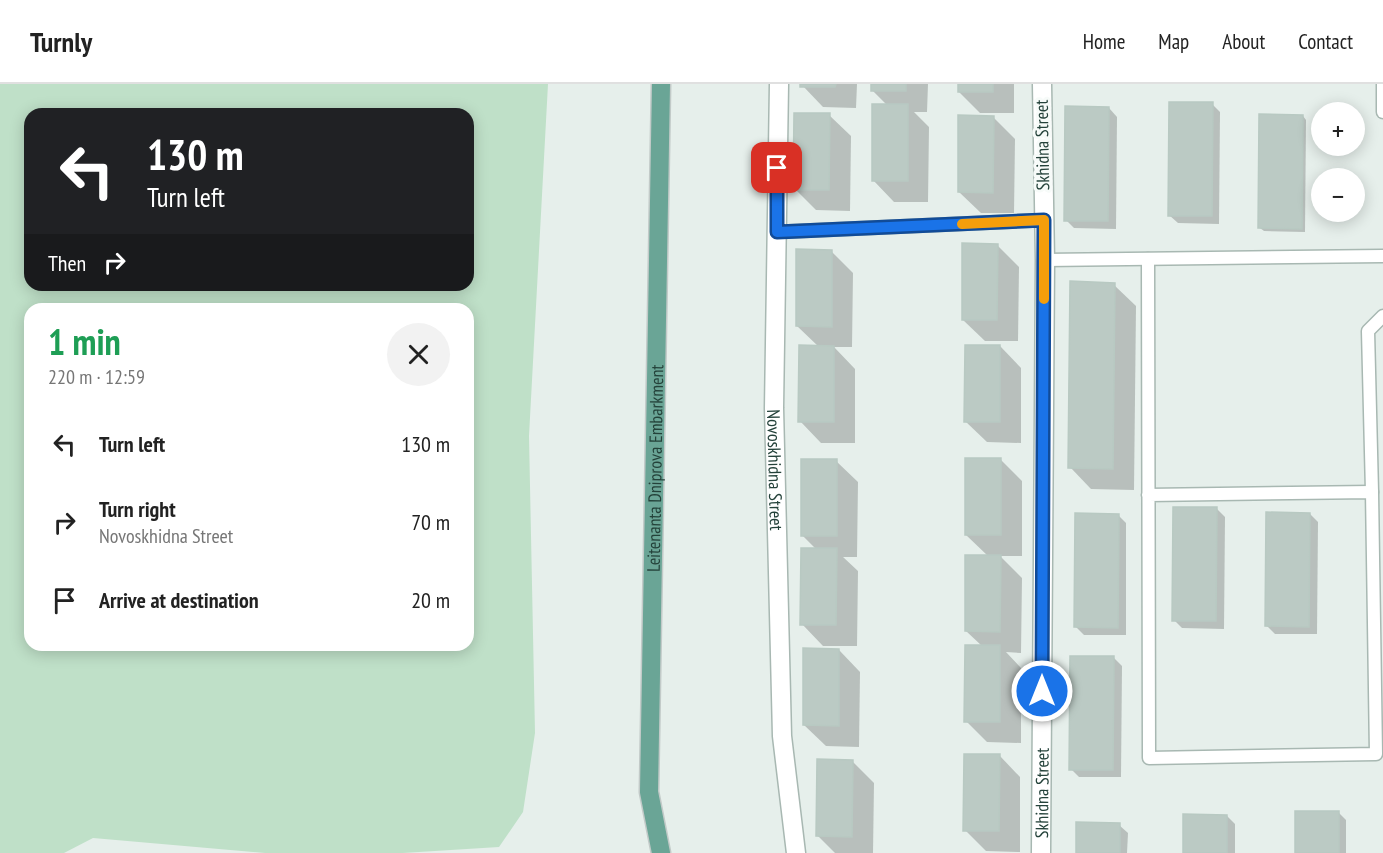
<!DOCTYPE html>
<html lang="en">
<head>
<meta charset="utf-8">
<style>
	body { margin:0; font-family:"PT Sans Narrow",sans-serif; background:#f2f2f2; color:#222; height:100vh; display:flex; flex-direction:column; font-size:22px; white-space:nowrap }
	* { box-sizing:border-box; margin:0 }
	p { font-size:20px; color:#767676 }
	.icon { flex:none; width:33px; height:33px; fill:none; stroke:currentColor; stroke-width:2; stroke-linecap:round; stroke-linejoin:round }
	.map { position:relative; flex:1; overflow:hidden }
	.side { position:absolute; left:24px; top:219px; width:450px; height:348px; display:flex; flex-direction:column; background:#fff; border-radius:18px; box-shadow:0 3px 15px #0003 }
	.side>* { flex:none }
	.guide { position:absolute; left:24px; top:24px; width:450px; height:183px; border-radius:18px; box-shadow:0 3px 15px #0003; background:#202124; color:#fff; overflow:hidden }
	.tools { position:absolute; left:1311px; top:18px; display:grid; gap:12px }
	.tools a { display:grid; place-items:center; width:54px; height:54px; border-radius:50%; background:#fff; box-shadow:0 3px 15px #0003; font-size:30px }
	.pin { position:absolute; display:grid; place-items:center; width:51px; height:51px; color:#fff; margin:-26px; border-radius:12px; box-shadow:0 3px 9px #0006 }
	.me { position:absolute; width:66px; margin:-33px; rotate:0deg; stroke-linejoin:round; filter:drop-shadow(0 0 4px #0008) }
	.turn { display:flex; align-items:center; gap:21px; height:126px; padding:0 24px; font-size:27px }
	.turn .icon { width:78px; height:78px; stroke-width:2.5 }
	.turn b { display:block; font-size:42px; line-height:51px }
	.then { display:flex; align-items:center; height:57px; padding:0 24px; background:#0003; gap:12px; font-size:22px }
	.round { display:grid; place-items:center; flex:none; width:63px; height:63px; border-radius:32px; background:#f2f2f2 }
	.overview { display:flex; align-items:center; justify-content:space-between; height:102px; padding:0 24px }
	h1 { font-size:36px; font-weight:700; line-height:45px; color:#1e9e55 }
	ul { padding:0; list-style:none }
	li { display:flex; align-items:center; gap:18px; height:78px; padding:0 24px }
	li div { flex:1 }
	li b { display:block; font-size:22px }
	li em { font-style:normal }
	header { display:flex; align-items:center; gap:36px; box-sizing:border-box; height:84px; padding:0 30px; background:#fff; border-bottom:2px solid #e0e0e0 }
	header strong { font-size:28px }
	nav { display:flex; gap:33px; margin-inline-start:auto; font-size:21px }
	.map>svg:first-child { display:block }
	.green { fill:#bfe0c8; fill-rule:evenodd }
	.shadow { fill:#0003 }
	.building { fill:#bbcac4; stroke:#b8c9c2; stroke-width:1.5 }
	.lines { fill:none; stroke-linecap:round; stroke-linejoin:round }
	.lane-casing { stroke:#a8b8b2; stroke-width:15 }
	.street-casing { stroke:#a8b8b2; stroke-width:21 }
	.primary-casing { stroke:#c2cac8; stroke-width:21 }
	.lane { stroke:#fff; stroke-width:12 }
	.street { stroke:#fff; stroke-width:18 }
	.primary { stroke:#6aa596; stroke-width:18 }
	.route-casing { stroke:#114b97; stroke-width:15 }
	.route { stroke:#1a73e8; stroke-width:10 }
	.slow { stroke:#f59e0b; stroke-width:10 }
	.labels { text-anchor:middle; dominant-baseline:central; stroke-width:6; stroke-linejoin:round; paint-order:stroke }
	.street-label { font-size:18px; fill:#24423a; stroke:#f7fbf9 }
</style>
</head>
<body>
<header>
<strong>Turnly</strong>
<nav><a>Home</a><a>Map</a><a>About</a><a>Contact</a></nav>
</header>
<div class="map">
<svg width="1383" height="769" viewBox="0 0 1383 769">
	<rect width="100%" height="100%" fill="#e6efeb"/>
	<path class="green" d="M0 0H548L529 352 535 649 523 728 499 763 403 769H265L93 754 64 769H0ZM30 30H468V201H30ZM30 225H468V561H30Z"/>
	<g class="shadow">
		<path d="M801 0H857L856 24 823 23Z"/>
		<path d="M872 0H928L927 28H914L929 43 928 118H894L873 96 887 21 872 6Z"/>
		<path d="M959 0H1014V29H980L959 8Z"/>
		<path d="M1212 20 1220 28 1219 140 1178 139 1169 131Z"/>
		<path d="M1109 24 1117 33 1116 145 1074 144 1066 136Z"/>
		<path d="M829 31 851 52 850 127 816 126 795 105Z"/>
		<path d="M1303 32 1306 36 1305 148 1264 147 1260 144Z"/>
		<path d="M993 33 1015 55 1014 129H981L959 108Z"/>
		<path d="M997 161 1019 183 1018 257H985L963 236Z"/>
		<path d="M831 167 853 189 852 263H834L855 285V359H821L800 337 819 263 797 242Z"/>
		<path d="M1114 201 1136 222 1134 406 1091 405 1070 383Z"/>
		<path d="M1000 262 1021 284V359L987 358 965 337Z"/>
		<path d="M1001 376 1022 397V472H1000L1022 494 1021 569 1006 568 1021 584V659L987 658 966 637 982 562 966 547 988 472 966 451Z"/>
		<path d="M836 377 858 398 857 473H843L858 487 857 562H823L802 540 816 465 802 451Z"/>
		<path d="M1217 425 1225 433 1224 545 1182 544 1174 536Z"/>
		<path d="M1310 430 1318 438 1317 550H1275L1267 542Z"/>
		<path d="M1118 431 1126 439V551H1084L1076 543Z"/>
		<path d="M839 566 860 588 859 663 826 662 804 641Z"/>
		<path d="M1114 574 1122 582 1121 693H1079L1071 685Z"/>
		<path d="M999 671 1020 693V768L986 767 965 746Z"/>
		<path d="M852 677 874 699 873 769H835L818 752Z"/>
		<path d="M1338 728 1346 736V769H1296Z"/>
		<path d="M1227 732 1235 740V769H1185Z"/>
		<path d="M1119 741 1128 749 1127 769H1077Z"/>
	</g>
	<g class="building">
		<path d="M800 0H836L835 3H800Z"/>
		<rect x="871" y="0" width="35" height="7"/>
		<rect x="958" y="0" width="35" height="8"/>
		<path d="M1169 18H1213L1212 132H1168Z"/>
		<rect x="872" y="20" width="36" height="77"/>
		<path d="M1065 22 1109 23 1108 137H1064Z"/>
		<path d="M794 29H830L829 106H793Z"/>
		<path d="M1259 30 1303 31 1302 145 1258 144Z"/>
		<path d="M958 31 994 32 993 109 958 108Z"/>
		<path d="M962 159 998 160 997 236H962Z"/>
		<path d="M796 165 832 166V243L796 242Z"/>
		<path d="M1070 197 1115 199 1113 385 1068 384Z"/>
		<path d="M799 261 834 262V338H798Z"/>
		<path d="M965 261H1000V338H964Z"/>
		<rect x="965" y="374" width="36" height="77"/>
		<rect x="801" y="375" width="36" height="77"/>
		<path d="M1173 423H1217L1216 537H1172Z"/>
		<path d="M1266 428 1310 429 1309 543 1265 542Z"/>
		<path d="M1075 429 1119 430 1118 544 1074 543Z"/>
		<path d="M801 464H837L836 541H800Z"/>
		<path d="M965 471H1001L1000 548 965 547Z"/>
		<path d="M965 561H1000V638H964Z"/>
		<path d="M803 564 839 565V642L803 641Z"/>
		<path d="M1070 572H1114L1113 686H1069Z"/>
		<path d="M964 670H1000L999 747H963Z"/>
		<path d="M817 675 853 676 852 753 816 752Z"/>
		<rect x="1295" y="727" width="44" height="42"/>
		<path d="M1183 730 1227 731V769H1183Z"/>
		<path d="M1076 738 1120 739V769H1076Z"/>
	</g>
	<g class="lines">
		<defs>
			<g id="lane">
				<path d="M1383 0V28"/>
				<path d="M777 148 1044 136"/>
				<path d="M1148 175 1149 674 1376 670 1372 408 1148 411"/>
				<path d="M1045 176 1383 172"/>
				<path d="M1372 408 1368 247 1383 232"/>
			</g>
			<g id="street">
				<path id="s1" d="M779 0 774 324 782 652 796 769"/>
				<path id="s2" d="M1041 769 1045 176 1042 0"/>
			</g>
			<g id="primary">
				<path id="s3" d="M661 769 649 708 661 0"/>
			</g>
		</defs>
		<use href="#lane" class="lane-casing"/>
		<use href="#street" class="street-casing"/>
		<use href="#primary" class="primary-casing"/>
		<use href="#lane" class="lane"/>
		<use href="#street" class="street"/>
		<use href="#primary" class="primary"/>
	</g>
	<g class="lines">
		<defs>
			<path id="route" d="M777 84V148L1044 136 1042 607"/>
		</defs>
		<use href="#route" class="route-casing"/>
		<use href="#route" class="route"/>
		<path class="slow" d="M962 140 1044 136V215"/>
	</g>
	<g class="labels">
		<g class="street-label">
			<text transform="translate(1042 61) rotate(-91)">Skhidna Street</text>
			<text stroke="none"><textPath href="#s3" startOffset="386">Leitenanta Dniprova Embarkment</textPath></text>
			<text stroke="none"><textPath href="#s1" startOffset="386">Novoskhidna Street</textPath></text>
			<text stroke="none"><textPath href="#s2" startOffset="60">Skhidna Street</textPath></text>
		</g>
	</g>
</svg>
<div class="tools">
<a>+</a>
<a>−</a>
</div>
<div class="pin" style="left:777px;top:84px;background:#d93025"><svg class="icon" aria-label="arrive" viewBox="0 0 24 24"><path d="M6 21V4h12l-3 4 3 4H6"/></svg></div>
<svg class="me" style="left:1042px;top:607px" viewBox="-20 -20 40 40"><circle r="17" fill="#1a73e8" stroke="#fff" stroke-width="3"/><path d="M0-11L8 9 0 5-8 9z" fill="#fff"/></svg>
<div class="guide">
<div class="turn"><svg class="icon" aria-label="left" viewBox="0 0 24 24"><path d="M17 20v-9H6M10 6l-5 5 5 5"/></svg><div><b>130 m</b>Turn left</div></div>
<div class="then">Then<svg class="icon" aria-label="right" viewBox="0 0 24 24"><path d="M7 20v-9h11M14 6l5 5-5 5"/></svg></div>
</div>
<section class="side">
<div class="overview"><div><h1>1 min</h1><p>220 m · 12:59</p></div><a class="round"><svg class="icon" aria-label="close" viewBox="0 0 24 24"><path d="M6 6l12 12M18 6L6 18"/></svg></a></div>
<ul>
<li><svg class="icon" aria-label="left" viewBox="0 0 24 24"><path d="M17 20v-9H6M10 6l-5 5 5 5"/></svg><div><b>Turn left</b></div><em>130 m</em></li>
<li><svg class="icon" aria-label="right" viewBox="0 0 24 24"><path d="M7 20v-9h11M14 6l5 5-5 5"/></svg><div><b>Turn right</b><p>Novoskhidna Street</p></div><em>70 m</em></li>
<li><svg class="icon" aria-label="arrive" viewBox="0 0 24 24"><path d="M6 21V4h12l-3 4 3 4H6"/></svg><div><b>Arrive at destination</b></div><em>20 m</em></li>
</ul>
</section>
</div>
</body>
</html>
